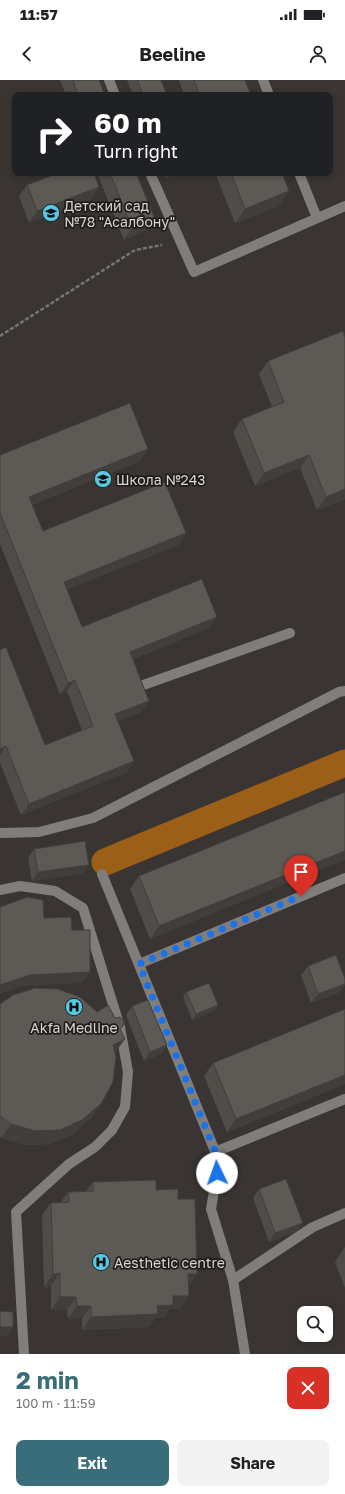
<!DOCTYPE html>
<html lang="en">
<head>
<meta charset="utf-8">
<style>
	body { margin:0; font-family:"Golos Text",sans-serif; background:#f2f2f2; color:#202124; height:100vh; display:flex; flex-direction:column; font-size:15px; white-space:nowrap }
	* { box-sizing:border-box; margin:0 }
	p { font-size:13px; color:#757577 }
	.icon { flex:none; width:22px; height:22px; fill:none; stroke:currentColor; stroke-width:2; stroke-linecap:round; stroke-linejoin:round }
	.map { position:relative; height:1274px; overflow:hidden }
	.details { display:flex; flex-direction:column; background:#fff; flex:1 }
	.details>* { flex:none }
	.hud { position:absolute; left:12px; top:12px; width:321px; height:84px; border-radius:8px; box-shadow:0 2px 6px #0003; background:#202124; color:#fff; overflow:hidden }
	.tools { position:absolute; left:297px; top:1226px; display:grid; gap:8px }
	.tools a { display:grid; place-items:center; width:36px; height:36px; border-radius:8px; background:#fff; box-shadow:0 2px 6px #0003; font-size:20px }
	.pin { position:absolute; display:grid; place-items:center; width:34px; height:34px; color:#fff; margin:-41px -17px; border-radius:50% 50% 50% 0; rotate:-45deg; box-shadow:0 0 4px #0007 }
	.pin .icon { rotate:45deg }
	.me { position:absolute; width:44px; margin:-22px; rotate:357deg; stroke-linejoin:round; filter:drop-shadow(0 0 3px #0008) }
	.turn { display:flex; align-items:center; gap:14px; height:84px; padding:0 16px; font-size:18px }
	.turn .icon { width:52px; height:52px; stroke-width:2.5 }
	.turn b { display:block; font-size:28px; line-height:34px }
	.round { display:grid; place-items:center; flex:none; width:42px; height:42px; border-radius:8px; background:#f2f2f2 }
	.overview { display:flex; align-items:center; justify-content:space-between; height:68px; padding:0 16px }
	h1 { font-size:24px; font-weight:700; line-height:30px; color:#396d79 }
	.primary-button { display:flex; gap:8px; margin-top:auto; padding:8px 16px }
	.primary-button a { flex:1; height:46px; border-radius:8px; background:#396d79; color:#fff; font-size:16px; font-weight:700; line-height:46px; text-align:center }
	.primary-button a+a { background:#f2f2f2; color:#202124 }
	.status { display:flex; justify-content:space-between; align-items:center; height:28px; padding:0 20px; background:#fff; direction:ltr }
	.status svg { height:11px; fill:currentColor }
	header { display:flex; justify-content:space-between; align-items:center; height:52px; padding:0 16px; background:#fff; font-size:18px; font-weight:700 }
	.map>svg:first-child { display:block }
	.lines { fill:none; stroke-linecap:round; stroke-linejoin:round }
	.canal { stroke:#9c5f17; stroke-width:27 }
	.path { stroke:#787471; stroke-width:2.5; stroke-dasharray:4 2; stroke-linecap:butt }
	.minor { stroke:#807e7c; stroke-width:10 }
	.wall { fill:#504d48 }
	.shaded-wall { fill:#413e3b }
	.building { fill:#5d5954; stroke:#413e3b }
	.route { stroke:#1a73e8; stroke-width:7; stroke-dasharray:0 12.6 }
	.labels { text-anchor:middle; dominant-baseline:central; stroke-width:3.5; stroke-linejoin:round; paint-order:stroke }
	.poi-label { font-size:14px; fill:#d7d4d1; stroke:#1f1d1c; text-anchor:start }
</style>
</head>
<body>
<div class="status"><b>11:57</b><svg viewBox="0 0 49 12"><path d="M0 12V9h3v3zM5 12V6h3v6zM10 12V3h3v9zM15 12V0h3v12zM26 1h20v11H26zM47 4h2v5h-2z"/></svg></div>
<header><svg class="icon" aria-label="back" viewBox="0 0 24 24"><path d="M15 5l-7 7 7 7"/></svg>Beeline<svg class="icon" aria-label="person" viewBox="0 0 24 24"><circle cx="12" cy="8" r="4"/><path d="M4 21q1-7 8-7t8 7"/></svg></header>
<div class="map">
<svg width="345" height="1274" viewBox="0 0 345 1274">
	<rect width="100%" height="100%" fill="#3a3532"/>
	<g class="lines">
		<path class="canal" d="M105 782 345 683"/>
		<path class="path" d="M0 256 135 170 162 165"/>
		<g class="minor">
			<path d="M109 0 115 15"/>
			<path d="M263 0 269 15"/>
			<path d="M150 93 194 192 345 126"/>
			<path d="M299 93 317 138"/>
			<path d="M132 609 290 553"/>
			<path d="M0 753 39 752 93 738 339 612 345 611"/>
			<path d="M102 794 219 1081 211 1129 233 1200 245 1274"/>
			<path d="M0 810 20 806 55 811 83 828 120 947 128 992 125 1027 112 1050 95 1067 69 1084 16 1132 24 1274"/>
			<path d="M139 884 345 798"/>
			<path d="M215 1072 345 1019"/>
			<path d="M233 1200 313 1147 345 1133"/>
		</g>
	</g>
	<g class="wall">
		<path d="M60 0H99L105 15H66Z"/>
		<path d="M127 0H161L167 15H133Z"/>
		<path d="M179 0H245L251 15H184Z"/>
		<path d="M48 93H94L99 107 91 119 29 143 19 116 27 105 49 97Z"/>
		<path d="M97 93H136L155 139 147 150 124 160Z"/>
		<path d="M164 93H178L166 98Z"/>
		<path d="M215 93H282L279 126 235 143Z"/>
		<path d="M268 281 345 419 317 430 300 388 255 406 233 352 242 339 272 327 259 294Z"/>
		<path d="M148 369 140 381 32 425 43 451 178 465 67 509 82 547 209 548 133 579 141 632 118 641 134 681 126 693 21 735 0 683V570L45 665 82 650 67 611 60 614 0 464V375Z"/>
		<path d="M345 712 150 859 130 809 139 796Z"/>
		<path d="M34 769 83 793 32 801 28 778Z"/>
		<path d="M308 886 340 912 311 923 301 895Z"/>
		<path d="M186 912 215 930 192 940 183 917Z"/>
		<path d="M0 924 97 932 115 938 123 946 120 950 115 973 91 1038 73 1054 50 1064 25 1065 0 1057Z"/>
		<path d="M132 926 167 965 161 974 144 981 126 935Z"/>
		<path d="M345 929V1004L227 1052 204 996 213 983Z"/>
		<path d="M93 1102 156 1110 178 1119 197 1194 188 1207 189 1216 180 1229H170L164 1238H155L149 1247 82 1250V1238L68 1239 67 1230H51V1206L44 1207 42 1135 51 1123 61 1122 68 1112 86 1111Z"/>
		<path d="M259 1109 303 1143 296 1152 269 1162 253 1118Z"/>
		<path d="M345 1167V1208L335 1182Z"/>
	</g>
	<g class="shaded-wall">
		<path d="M169 93H178L166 98Z"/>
		<path d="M99 107 91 119 29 143 37 131Z"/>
		<path d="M289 111 279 126 235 143 245 129Z"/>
		<path d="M155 139 147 150 124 160 132 148Z"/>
		<path d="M148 369 140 381 21 429 29 417Z"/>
		<path d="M309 375 300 388 255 406 264 393Z"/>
		<path d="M345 409V419L317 430 326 417Z"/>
		<path d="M186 453 178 465 56 513 64 502Z"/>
		<path d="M217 537 209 548 122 584 130 572Z"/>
		<path d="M75 600 67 611 60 614 68 603Z"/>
		<path d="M149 621 141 632 107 646 115 634Z"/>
		<path d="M6 666 0 675V669Z"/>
		<path d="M134 681 126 693 21 735 29 724Z"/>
		<path d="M345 771V780L150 859 159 846Z"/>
		<path d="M89 785 83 793 32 801 38 792Z"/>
		<path d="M90 892 82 903 22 906 0 914V905L30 895Z"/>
		<path d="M345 904V905L340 912 311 923 318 914Z"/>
		<path d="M218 925 215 930 192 940 196 934Z"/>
		<path d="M125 959 115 973 113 965Z"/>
		<path d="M167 965 161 974 144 981 150 972Z"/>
		<path d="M345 995V1004L227 1052 236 1039Z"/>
		<path d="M101 1024 91 1038 73 1054 50 1064 25 1065 1 1058 11 1044Z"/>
		<path d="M303 1143 296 1152 269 1162 275 1153Z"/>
		<path d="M60 1193 51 1206 44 1207 53 1194Z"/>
		<path d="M188 1194H197L188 1207Z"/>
		<path d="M173 1216H189L180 1229H170L164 1238H155L149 1247 82 1250 91 1237 157 1226Z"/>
		<path d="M60 1217H76L67 1230H51Z"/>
		<path d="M77 1226H91L82 1238 68 1239Z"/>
		<path d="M0 1247H13L7 1256H0Z"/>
	</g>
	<g class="building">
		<path d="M73 0H99L105 15H78Z"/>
		<path d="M137 0H161L167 15H143Z"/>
		<path d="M194 0H245L251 15H200Z"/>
		<path d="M58 93H94L99 107 37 131 27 105Z"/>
		<path d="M110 93H136L155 139 132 148Z"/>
		<path d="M231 93H282L289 111 245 129Z"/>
		<path d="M343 251 345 257V409L326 417 309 375 264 393 242 339 284 322 268 281Z"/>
		<path d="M130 323 148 369 29 417 43 451 165 402 186 453 64 502 82 547 202 499 217 537 130 572 149 621 115 634 134 681 29 724 6 666 0 669V570L6 567 45 665 93 646 75 600 68 603 0 433V375Z"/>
		<path d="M345 712V771L159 846 139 796Z"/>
		<path d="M85 761 89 785 38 792 34 769Z"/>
		<path d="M27 817 43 820 44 838 71 837 72 850H90V892L30 895 0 905V827Z"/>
		<path d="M336 875 345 899V904L318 914 308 886Z"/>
		<path d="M209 903 218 925 196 934 186 912Z"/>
		<path d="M35 908 58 909 80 917 97 932 108 925 115 938 120 937 124 941 123 946 120 949 125 959 113 965 116 977 113 1002 101 1024 82 1040 60 1050 35 1051 11 1044 0 1036V924L13 915Z"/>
		<path d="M148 920 167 965 150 972 132 926Z"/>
		<path d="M345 929V995L236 1039 213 983Z"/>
		<path d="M286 1099 303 1143 275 1153 259 1109Z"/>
		<path d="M156 1100V1110L178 1109V1119H195L197 1194H188L189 1216H173V1225L157 1226 158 1234 91 1237V1226H77L76 1217H60V1193L53 1194 51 1123 69 1122 68 1112 93 1111V1102Z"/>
		<path d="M0 1231 13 1232V1247H0Z"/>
	</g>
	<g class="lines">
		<path class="route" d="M217 1093 219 1081 139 884 301 816"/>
	</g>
	<defs>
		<symbol id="school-disc" viewBox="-11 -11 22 22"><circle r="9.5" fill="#57c9e2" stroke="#1f1d1c"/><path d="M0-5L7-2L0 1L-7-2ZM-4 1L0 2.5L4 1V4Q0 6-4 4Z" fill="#111"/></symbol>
		<symbol id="hospital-disc" viewBox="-11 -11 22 22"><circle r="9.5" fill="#57c9e2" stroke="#1f1d1c"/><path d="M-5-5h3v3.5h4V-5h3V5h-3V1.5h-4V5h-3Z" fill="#111"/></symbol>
	</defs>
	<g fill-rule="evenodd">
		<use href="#school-disc" x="41" y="123" width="20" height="20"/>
		<use href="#school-disc" x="93" y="389" width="20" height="20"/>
		<use href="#hospital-disc" x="64" y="917" width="20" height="20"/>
		<use href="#hospital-disc" x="91" y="1172" width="20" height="20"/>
	</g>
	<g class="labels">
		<g class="poi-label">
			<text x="64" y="125">Детский сад<tspan x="64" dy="16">№78 "Асалбону"</tspan></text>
			<text x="116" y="399">Школа №243</text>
			<text x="74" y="947" text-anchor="middle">Akfa Medline</text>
			<text x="114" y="1182">Aesthetic centre</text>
		</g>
	</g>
</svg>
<div class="tools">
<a><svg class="icon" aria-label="search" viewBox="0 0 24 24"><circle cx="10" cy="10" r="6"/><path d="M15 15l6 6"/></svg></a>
</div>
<div class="pin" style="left:301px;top:816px;background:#d93025"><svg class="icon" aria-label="arrive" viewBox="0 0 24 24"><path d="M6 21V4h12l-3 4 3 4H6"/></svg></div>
<svg class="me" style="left:217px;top:1093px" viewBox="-20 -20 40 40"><circle r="19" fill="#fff"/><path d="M0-13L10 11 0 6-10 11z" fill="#1a73e8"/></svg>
<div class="hud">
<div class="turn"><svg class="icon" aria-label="right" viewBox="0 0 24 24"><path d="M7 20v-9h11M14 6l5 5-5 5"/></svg><div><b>60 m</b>Turn right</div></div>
</div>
</div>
<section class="details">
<div class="overview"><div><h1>2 min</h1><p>100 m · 11:59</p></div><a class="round" style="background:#d93025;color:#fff"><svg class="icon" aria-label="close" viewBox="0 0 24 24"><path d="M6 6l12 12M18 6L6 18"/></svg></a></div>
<div class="primary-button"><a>Exit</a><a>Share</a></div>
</section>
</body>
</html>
